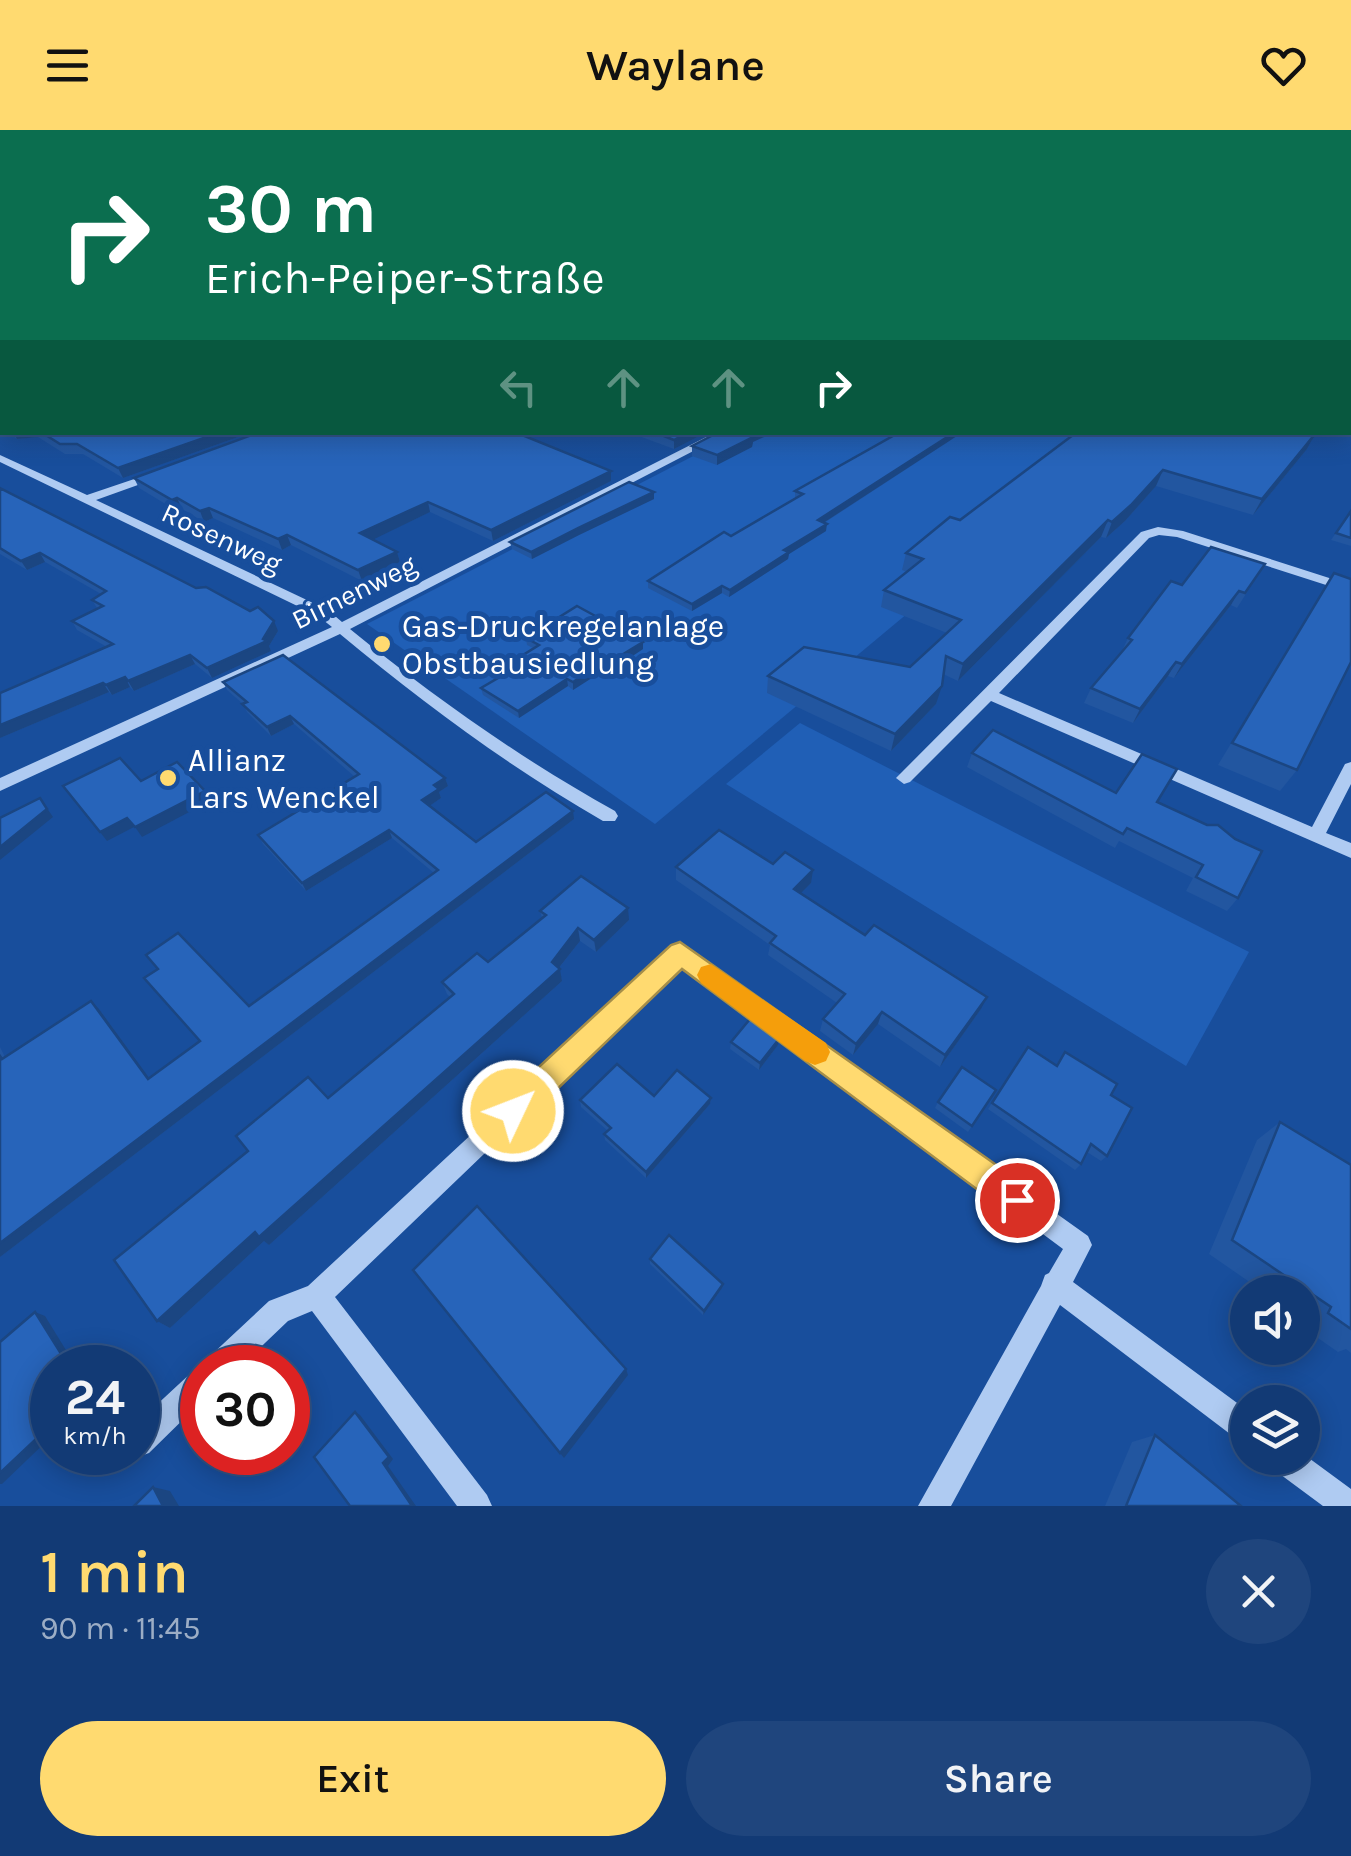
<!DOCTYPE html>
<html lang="en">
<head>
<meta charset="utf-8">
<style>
	body { margin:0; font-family:Karla,sans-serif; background:#1f457d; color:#f1f3f6; height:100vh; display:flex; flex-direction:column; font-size:38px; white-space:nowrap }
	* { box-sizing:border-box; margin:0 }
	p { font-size:32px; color:#9cadc5 }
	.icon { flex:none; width:55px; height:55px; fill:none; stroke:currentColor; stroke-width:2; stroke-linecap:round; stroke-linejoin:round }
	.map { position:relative; height:1376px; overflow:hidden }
	.side { display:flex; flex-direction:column; background:#123a75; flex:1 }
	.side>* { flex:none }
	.top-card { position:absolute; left:0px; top:0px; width:1352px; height:305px; box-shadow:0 5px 25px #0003,0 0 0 2px #315487; background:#0b6e4f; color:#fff; overflow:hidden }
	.tools { position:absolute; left:1230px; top:1145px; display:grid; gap:20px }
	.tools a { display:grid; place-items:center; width:90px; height:90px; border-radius:50%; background:#123a75; box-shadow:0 5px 25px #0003,0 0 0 2px #315487; font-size:50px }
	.speed { position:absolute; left:30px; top:1215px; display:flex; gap:20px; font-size:50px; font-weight:700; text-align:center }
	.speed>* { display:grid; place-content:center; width:130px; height:130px; border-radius:50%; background:#123a75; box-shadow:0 5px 25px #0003,0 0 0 2px #315487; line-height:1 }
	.speed small { font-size:25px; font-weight:400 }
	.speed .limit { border:15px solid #d22; background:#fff; color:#111 }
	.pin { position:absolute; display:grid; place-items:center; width:85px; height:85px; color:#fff; margin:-42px; border:5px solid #fff; border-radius:50%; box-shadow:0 2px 10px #0007 }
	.me { position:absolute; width:110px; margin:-55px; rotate:47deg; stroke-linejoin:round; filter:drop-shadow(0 0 8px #0008) }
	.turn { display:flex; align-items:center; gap:35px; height:210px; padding:0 40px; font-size:45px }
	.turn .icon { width:130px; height:130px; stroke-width:2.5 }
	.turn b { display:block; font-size:70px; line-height:85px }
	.lanes { display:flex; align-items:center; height:95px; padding:0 40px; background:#0003; justify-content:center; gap:50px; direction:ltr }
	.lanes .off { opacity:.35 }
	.round { display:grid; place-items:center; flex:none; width:105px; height:105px; border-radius:52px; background:#1f457d }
	.overview { display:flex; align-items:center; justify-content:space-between; height:170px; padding:0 40px }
	h1 { font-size:60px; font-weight:600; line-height:75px; color:#ffda70 }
	.primary-button { display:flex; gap:20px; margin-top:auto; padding:20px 40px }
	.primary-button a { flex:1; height:115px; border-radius:60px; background:#ffda70; color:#111; font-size:40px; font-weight:600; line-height:115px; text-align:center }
	.primary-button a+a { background:#1f457d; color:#f1f3f6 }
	header { display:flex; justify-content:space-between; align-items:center; height:130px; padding:0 40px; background:#ffda70; color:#111; font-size:45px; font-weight:600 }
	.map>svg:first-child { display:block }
	.green { fill:#205fb6 }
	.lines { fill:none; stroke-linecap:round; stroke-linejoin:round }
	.minor { fill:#afcbf2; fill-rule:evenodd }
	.wall { fill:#2256a0 }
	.shaded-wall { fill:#1b4682 }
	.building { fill:#2764ba; stroke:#1b4682; stroke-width:2.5 }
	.route { fill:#ffda70; stroke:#a68e49; stroke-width:2.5 }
	.slow { fill:#f59e0b }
	.poi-dot { fill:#ffda70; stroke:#184e9c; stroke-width:4 }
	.labels { text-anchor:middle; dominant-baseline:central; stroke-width:10; stroke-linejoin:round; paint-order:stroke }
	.far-street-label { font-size:28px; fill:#fff; stroke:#184e9c }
	.poi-label { font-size:32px; fill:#fff; stroke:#184e9c; text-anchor:start }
</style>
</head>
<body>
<header><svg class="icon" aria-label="menu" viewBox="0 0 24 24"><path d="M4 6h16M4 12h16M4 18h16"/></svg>Waylane<svg class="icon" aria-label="heart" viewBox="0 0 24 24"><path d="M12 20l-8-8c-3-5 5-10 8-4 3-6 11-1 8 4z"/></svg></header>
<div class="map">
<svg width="1351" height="1376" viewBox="0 0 1351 1376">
	<rect width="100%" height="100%" fill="#184e9c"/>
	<g class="green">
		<path d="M738 303H1124L655 694 367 494Z"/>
		<path d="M800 593 1249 822 1186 936 726 654Z"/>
	</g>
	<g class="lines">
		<g class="minor">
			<path d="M1351 297V303L1348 302H1350Z"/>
			<path d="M716 302H730L350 499C434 567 521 629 615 681L618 686 615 691H603C509 637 423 573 340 504L0 661V648L332 497 318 486 0 332V325L87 365 155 342H163V346L96 370 328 480 342 492Z"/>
			<path d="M1158 397 1183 401 1351 455V463L1177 407 1159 405 1149 408 999 563 1312 697 1345 634 1351 632V654L1326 703 1351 713V728L991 571 910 652 904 654 896 648 1141 402Z"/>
			<path d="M680 815 1088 1106 1092 1115 1073 1152 1248 1281V1315L1238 1310 1060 1175 951 1376H918L1041 1156 1045 1145 1049 1143 1063 1119 681 835 335 1167 487 1365 492 1376H457L312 1181 288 1191 239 1238H204L208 1228 269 1171 308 1156 673 817Z"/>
			<path d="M202 1238V1271L149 1323 138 1327 127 1323 138 1322V1292L192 1242Z"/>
			<path d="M1302 1323 1351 1359V1376H1323L1273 1339 1269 1328H1302Z"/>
		</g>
	</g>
	<g class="wall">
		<path d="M7 302H252L123 348 83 324H65L38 307 17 309Z"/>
		<path d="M628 302H707L674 319Z"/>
		<path d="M892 302H963L824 393 826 401 789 424 788 429 729 467 722 463 692 481 648 458V451L731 406 795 368V361L892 307Z"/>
		<path d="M1315 304 1307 319 1253 385 1156 356 1125 391 1106 408 1101 407 958 551 943 544 936 574 891 621 767 563 768 546 910 537 947 503 881 477 884 460 907 442 902 440 906 423 960 390Z"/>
		<path d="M527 307 611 341V351L493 411 430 382 373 409 397 422 400 432 362 451 291 415 282 420 213 388 204 392 182 379 177 381 139 358 134 348Z"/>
		<path d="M753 312 752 317 717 335 692 326V316Z"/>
		<path d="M0 358 278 501 269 516 271 521 212 548 195 534 134 561 130 557 112 565 109 562 0 608V563L107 517 77 500 72 491 97 478 92 470 101 464 45 432 27 440 0 424Z"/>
		<path d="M654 369 579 405 532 429 512 419 510 412Z"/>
		<path d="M1351 381V416L1331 410Z"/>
		<path d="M1265 434 1237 478 1231 475 1174 548 1168 546 1133 593 1084 573 1091 558 1122 521 1128 508 1182 455Z"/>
		<path d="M1334 443 1297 640 1280 661 1218 635Z"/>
		<path d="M526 508 643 512V519L616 537 612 535 573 560 568 556 519 588 483 565 481 558 516 537 515 530 533 518 527 515Z"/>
		<path d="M223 552 445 648 448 656 439 662 441 668 429 676 476 712 574 689 0 1127V917L5 927 99 879 149 948 434 743 392 708 306 761 263 714 258 705 355 647 294 594 271 606 247 582 243 574 227 560Z"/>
		<path d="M972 623 1157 672 1238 768 1227 781 1186 761 1193 748 1119 711 1115 718 967 637Z"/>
		<path d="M773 734 811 753 800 763 981 879 940 937 878 894 853 925 820 901 823 889 837 873 768 825 770 815 676 750V737Z"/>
		<path d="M540 781 629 790 596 822 580 811 559 838 562 851 269 1115 264 1111 170 1198 157 1191 328 968 450 867 447 864 442 852 488 832 542 788Z"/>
		<path d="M731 912 778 915 759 940 730 919Z"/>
		<path d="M1028 917 1056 935 1065 922 1111 965 1107 1026 1101 1031 1087 1022 1081 1034 1075 1040 988 979Z"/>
		<path d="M996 960 968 1002 935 978 938 972Z"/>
		<path d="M654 966 711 968 710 974 646 1048 605 1010 604 1004 608 1001 581 977 580 970Z"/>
		<path d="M1280 992 1351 1035V1223L1346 1219 1338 1222 1302 1197V1162H1264L1209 1124 1257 1010Z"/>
		<path d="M650 1129 723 1154 722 1158 703 1185 650 1134Z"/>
		<path d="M1155 1305 1241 1376H1105L1132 1312Z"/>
	</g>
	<g class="shaded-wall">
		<path d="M13 302H35L38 307 17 309Z"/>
		<path d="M221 302H252L123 348 118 338Z"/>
		<path d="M688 302H707L674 319V310Z"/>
		<path d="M754 302H775L753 312 752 317 717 335V325Z"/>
		<path d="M955 302H963L817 397 818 390Z"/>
		<path d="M1315 304 1307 319 1253 385 1262 369Z"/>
		<path d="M1163 340 1156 356 1125 391 1106 408 1112 392Z"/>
		<path d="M611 341V351L493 411 491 400Z"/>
		<path d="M654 362V369L579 405 532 429 531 422 578 398Z"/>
		<path d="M177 368 182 379 177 381 172 370Z"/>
		<path d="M428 372 430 382 364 414 360 403Z"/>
		<path d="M209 378 213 388 204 392 200 381Z"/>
		<path d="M1108 390 1101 407 958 551 963 534Z"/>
		<path d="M827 394 826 401 789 424 788 429 729 467 730 460 784 420Z"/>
		<path d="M287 405 291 415 282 420 278 409Z"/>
		<path d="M397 422 400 432 362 451 358 440Z"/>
		<path d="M40 423 45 432 27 440 21 431Z"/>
		<path d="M722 456V463L692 481V474Z"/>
		<path d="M1239 461 1231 475 1174 548 1182 534Z"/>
		<path d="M274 491 278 501 269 516 271 521 212 548 207 538 263 509Z"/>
		<path d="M643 512V519L616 537 615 529Z"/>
		<path d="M190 525 195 534 134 561 128 551Z"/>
		<path d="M612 527V535L573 560V552Z"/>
		<path d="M1176 532 1168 546 1133 593 1140 579Z"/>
		<path d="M125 547 130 557 112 565 106 555Z"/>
		<path d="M567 549 568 556 519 588 518 581Z"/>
		<path d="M103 553 109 562 0 608V595Z"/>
		<path d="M942 556 936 574 891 621 895 604Z"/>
		<path d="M290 586 294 594 271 606 267 597Z"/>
		<path d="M445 648 448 656 439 662 441 668 425 679 422 670 434 655Z"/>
		<path d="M205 661 210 671 142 707 135 697Z"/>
		<path d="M40 668 53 687 0 730V717Z"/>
		<path d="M573 681 574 689 0 1127V1113Z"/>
		<path d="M127 688 134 697 107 711 100 702Z"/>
		<path d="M389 700 392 708 306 761 302 753Z"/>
		<path d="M813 740 811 753 792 772 794 759Z"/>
		<path d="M628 778 629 790 596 822 594 810Z"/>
		<path d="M578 798 580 811 554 844 552 832Z"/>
		<path d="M560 839 562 851 269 1115 264 1111 170 1198 157 1191 255 1102Z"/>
		<path d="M987 867 981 879 940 937 945 925Z"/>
		<path d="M91 871 99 879 155 956 148 949Z"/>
		<path d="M882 882 878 894 853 925 856 914Z"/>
		<path d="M779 909 778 915 759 940 760 933Z"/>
		<path d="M711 968 710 974 646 1048V1042Z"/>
		<path d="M723 1154 722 1158 703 1185 704 1181Z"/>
		<path d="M35 1182 45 1186 77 1238H70Z"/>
		<path d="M626 1239 628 1245 564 1328 560 1323Z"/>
		<path d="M355 1282 360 1285 393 1329 388 1336 416 1376H412L383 1333Z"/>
		<path d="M52 1294V1306L2 1354H0V1343Z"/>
		<path d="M153 1357 170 1361 179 1376H163Z"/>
	</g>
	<g class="building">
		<path d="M0 138H2V294L0 292Z"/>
		<path d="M1350 138H1351L1350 182Z"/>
		<path d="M41 302H221L118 338 77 314H60Z"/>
		<path d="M260 302H523L522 305 611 341 491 400 428 372 360 403 397 422 358 440 287 405 278 409 209 378 200 381 177 368 172 370 134 348Z"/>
		<path d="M654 302H688L674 310Z"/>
		<path d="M719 302H754L748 305 753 307 717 325 692 316Z"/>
		<path d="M896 302H955L818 390 827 394 784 420 789 422 730 460 722 456 692 474 648 451 724 402 731 406 803 364 795 361 898 303Z"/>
		<path d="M1077 302H1310L1315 304 1262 369 1163 340 1131 375 1112 392 1108 390 963 534 946 526 942 556 895 604 768 546 804 517 910 537 961 490 884 460 923 429 906 423 950 387 960 390Z"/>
		<path d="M629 352 654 362 578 398 531 422 510 412Z"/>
		<path d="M0 358 196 458 206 457 250 481 258 477 274 491 263 509 267 511 207 538 190 525 128 551 125 547 106 555 103 553 0 595V563L113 514 72 491 103 476 92 470 106 461 40 423 21 431 0 418Z"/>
		<path d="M1351 381V408L1336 403Z"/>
		<path d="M1211 417 1265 434 1245 463 1239 461 1182 534 1176 532 1140 579 1091 558 1132 510 1128 508 1171 451 1182 455Z"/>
		<path d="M1334 443 1351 449V532L1297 640 1232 613Z"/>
		<path d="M577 476 643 512 615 529 612 527 573 552 567 549 518 581 481 558 522 534 515 530 539 515 526 508Z"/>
		<path d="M283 525 445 648 434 655 439 659 422 670 476 712 546 662 573 681 0 1113V926L2 929 91 871 148 949 200 911 144 848 158 839 146 825 178 803 249 876 438 740 389 700 302 753 258 705 359 644 290 586 267 597 242 574 247 572 223 552Z"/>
		<path d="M993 600 1116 663 1142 624 1177 639 1157 672 1207 695H1218L1235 709 1262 721 1238 768 1196 747 1203 735 1127 698 1123 704 972 623Z"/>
		<path d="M120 628 141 651 177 632 205 661 135 697 127 688 100 702 63 656Z"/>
		<path d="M40 668 47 679 0 717V688Z"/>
		<path d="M719 700 773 734 785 722 813 740 794 759 865 805 874 795 987 867 945 925 882 882 856 914 823 889 845 864 770 813 776 806 676 737Z"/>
		<path d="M581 746 628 778 594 810 578 798 552 832 560 839 259 1107 255 1102 157 1191 114 1130 248 1021 236 1006 308 947 328 968 454 864 442 852 477 823 488 832 546 785 540 781Z"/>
		<path d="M750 889 779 909 760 933 731 912Z"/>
		<path d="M1028 917 1057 936 1065 922 1117 954 1111 965 1132 978 1107 1026 1091 1014 1081 1034 992 973Z"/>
		<path d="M617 934 654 966 677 940 711 968 646 1042 604 1004 611 998 580 970Z"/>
		<path d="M962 937 996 960 972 996 938 972Z"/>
		<path d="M1280 992 1351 1035V1199L1328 1183 1331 1177 1232 1110Z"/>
		<path d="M477 1076 626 1239 560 1323 413 1140Z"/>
		<path d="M669 1105 723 1154 704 1181 650 1129Z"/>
		<path d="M35 1182 70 1238H52V1294L0 1343V1212Z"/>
		<path d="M355 1282 389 1327 383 1333 412 1376H350L314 1327Z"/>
		<path d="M1155 1305 1241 1376H1126Z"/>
		<path d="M153 1357 163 1376H134Z"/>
	</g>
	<linearGradient id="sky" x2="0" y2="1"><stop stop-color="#0d2b56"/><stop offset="0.42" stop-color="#3763a4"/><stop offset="1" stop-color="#3763a4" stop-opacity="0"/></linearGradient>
	<rect width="1351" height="330" fill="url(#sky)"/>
	<path class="route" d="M680 812 1029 1058 1034 1070 1029 1081 1017 1086 1006 1081 682 839 523 992 513 996 502 992 498 981 502 971 671 815Z"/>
	<path class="slow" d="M711 834 826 913 830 922 826 931 815 935 805 931 701 853 697 845 701 837Z"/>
	<g class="poi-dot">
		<circle cx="382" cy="514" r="10"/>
		<circle cx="168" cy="648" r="10"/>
	</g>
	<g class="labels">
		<g class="far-street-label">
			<text transform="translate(222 408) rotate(25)">Rosenweg</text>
			<text transform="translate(354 462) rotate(-26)">Birnenweg</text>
		</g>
		<g class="poi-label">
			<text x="402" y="496">Gas-Druckregelanlage<tspan x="402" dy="37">Obstbausiedlung</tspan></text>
			<text x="188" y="630">Allianz<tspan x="188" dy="37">Lars Wenckel</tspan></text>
		</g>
	</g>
</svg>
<div class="tools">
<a><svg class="icon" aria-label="sound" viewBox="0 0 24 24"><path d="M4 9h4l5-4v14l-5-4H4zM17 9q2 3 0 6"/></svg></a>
<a><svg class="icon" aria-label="layers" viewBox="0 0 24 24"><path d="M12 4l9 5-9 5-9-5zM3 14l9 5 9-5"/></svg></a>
</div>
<div class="speed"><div>24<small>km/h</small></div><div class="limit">30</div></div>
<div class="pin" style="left:1017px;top:1070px;background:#d93025"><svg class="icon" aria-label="arrive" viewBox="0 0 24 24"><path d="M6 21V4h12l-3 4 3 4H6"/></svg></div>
<svg class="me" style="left:513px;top:981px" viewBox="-20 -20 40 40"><circle r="17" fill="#ffda70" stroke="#fff" stroke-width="3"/><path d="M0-11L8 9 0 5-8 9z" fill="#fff"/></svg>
<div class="top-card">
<div class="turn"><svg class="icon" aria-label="right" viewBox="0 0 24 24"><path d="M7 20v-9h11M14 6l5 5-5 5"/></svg><div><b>30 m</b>Erich-Peiper-Straße</div></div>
<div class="lanes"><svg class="icon off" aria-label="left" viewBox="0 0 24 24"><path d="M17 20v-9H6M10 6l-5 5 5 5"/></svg><svg class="icon off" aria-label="ahead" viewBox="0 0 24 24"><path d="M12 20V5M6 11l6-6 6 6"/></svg><svg class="icon off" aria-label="ahead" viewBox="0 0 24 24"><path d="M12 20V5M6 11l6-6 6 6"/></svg><svg class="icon" aria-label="right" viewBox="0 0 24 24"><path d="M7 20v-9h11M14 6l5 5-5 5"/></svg></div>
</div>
</div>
<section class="side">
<div class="overview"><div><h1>1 min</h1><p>90 m · 11:45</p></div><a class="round"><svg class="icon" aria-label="close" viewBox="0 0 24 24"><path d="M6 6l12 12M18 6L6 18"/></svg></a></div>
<div class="primary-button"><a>Exit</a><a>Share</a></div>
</section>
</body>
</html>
